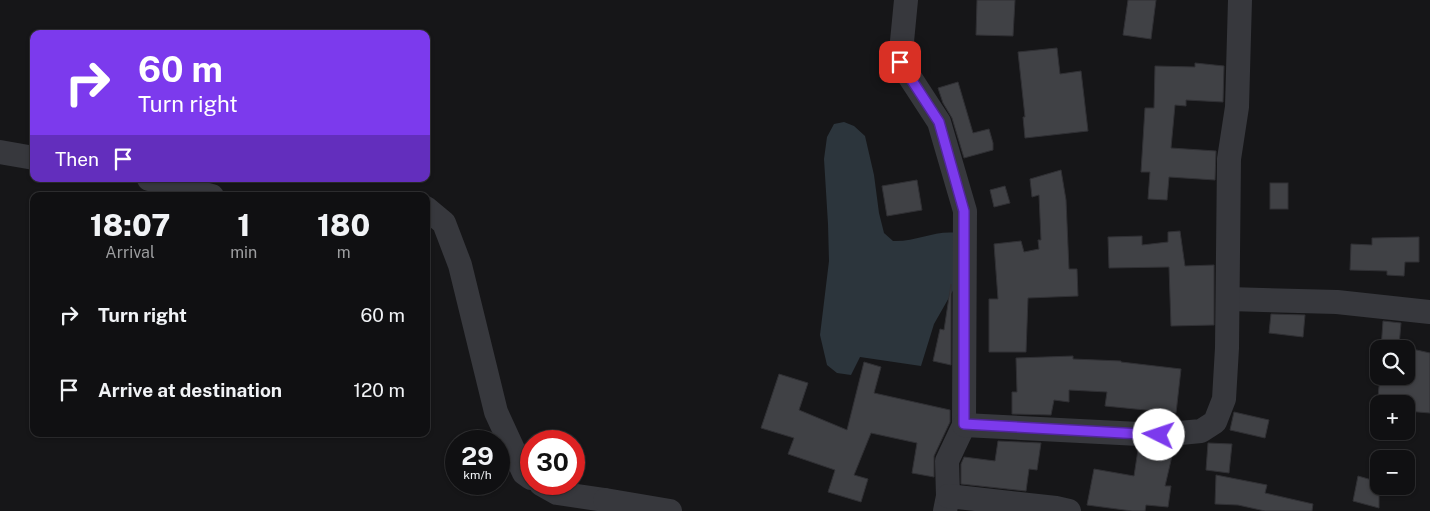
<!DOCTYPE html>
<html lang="en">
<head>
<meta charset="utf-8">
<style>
	body { margin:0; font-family:"Public Sans",sans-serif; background:#1e1e20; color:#f1f3f6; height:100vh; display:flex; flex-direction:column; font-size:19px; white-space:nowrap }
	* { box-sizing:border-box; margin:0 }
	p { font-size:16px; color:#9c9d9f }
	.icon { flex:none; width:28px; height:28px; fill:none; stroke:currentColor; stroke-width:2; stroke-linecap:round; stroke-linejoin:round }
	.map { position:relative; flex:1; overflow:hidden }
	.side { position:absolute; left:30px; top:192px; width:400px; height:245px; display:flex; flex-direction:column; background:#101012; border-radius:10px; box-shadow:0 1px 4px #0004,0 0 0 1px #303032 }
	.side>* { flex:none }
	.hud { position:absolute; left:30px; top:30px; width:400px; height:152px; border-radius:10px; box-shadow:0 1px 4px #0004,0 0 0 1px #303032; background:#7c3aed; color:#fff; overflow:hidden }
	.controls { position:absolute; left:1370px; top:340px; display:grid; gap:10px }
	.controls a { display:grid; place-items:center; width:45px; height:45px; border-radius:10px; background:#101012; box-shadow:0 1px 4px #0004,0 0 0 1px #303032; font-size:25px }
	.speed { position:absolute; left:445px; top:430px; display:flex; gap:10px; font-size:25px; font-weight:700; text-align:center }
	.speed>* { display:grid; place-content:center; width:65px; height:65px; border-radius:50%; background:#101012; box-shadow:0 1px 4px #0004,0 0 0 1px #303032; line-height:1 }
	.speed small { font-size:12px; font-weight:400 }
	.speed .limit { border:8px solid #d22; background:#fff; color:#111 }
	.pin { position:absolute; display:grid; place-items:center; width:42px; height:42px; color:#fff; margin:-21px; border-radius:10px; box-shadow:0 2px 8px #0006 }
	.me { position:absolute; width:55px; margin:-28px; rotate:274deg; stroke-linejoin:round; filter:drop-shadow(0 0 4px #0008) }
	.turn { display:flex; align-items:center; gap:18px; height:105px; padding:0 25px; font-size:22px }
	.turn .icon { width:65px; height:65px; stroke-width:2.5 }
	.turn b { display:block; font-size:35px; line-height:42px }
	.then { display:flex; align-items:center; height:48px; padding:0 25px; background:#0003; gap:10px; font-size:19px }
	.eta { display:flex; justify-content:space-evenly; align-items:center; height:85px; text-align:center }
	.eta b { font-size:30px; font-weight:800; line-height:35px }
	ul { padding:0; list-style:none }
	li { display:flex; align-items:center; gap:15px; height:75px; padding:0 25px }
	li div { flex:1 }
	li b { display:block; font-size:19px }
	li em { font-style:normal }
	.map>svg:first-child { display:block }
	.water { fill:#2c353c }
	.building { fill:#404145; stroke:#303034 }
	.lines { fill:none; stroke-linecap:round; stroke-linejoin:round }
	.minor { stroke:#37383d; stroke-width:24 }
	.route-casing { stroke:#51269a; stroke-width:12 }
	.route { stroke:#7c3aed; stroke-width:9 }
</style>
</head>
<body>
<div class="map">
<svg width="1430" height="511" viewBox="0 0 1430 511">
	<rect width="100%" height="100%" fill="#161618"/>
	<path class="water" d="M844 122 854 126 865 136 874 175 879 213 884 233 893 241C919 242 937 228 963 234L955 287 934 324 921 366 860 357 851 375 837 373 827 365 820 335 829 261 828 224 824 159 827 137 834 124Z"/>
	<g class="building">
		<path d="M977 0H1015L1013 36 976 35Z"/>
		<path d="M1128 0H1156L1151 39 1123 35Z"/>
		<path d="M1057 48 1060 74 1081 71 1088 131 1025 138 1023 117H1025L1018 52Z"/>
		<path d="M1195 63 1224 66 1223 102 1186 100V106L1175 105 1171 148 1216 151 1215 180 1169 177 1167 200 1148 199 1150 172H1141L1145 108H1154L1155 66 1195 67Z"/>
		<path d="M958 82 973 133 989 129 993 143V150L964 158 952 118 943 103 938 88Z"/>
		<path d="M1061 170 1066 200 1069 269H1077L1078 296 1028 298 1026 352H989V299H998L994 244 1021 241 1024 252 1039 249 1038 240H1041L1039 195 1032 197 1030 179Z"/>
		<path d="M917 180 922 210 887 216 882 186Z"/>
		<rect x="1270" y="183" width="18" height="26"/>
		<path d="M1005 186 1010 203 994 207 990 190Z"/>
		<path d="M1180 231 1185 266 1214 265V325L1171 326 1169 267 1109 268 1108 237 1142 236V245L1168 242V232Z"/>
		<path d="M1419 237V262H1405L1404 276 1387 275V271L1350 270 1351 244 1372 245V238Z"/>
		<path d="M951 284V365L933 361 940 329 944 330Z"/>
		<path d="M1271 314 1305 315 1303 337 1269 333Z"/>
		<path d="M1383 321 1401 323 1399 346 1430 353V413L1406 411V404H1379V408H1377L1380 376H1406V349H1381Z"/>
		<path d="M1073 356V359L1121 361V362L1181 369 1176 413 1105 406 1107 392 1069 390V402L1054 400 1051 415 1012 414V392H1017L1016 358Z"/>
		<path d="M864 362 881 367 874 393 950 410V422L934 456V477L912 473 917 443 871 433 854 475 868 479 861 502 828 492 835 470 788 454 794 438 761 428 779 374 808 383 799 410 847 430Z"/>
		<path d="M1234 412 1269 420 1265 438 1230 430Z"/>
		<path d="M998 441 1041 443 1037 470 1029 469 1026 491 961 484V464L964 457 995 461Z"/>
		<path d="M1208 443 1232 444 1229 473 1206 470Z"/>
		<path d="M1138 450 1172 456 1165 486H1171L1168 507 1146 505 1145 511H1132L1087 505 1094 469 1134 476Z"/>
		<path d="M1216 475 1267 485 1265 493 1313 504 1312 511H1265L1238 505 1215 504Z"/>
		<path d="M1358 476 1379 482V508L1353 501Z"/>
	</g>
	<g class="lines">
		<g class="minor">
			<path d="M906 0 900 62 939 122 965 211 964 425 947 461 948 496 945 511"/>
			<path d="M0 152 34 158"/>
			<path d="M149 179 212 196"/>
			<path d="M426 208 444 223 460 265 496 412 524 473 531 478"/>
			<path d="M1228 299 1337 302 1430 312"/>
			<path d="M964 425 1159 435 1201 431 1215 422 1224 399 1227 348 1229 159 1237 107 1240 0"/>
			<path d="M541 484 557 493 605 500 616 511"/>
			<path d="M948 496 1056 508 1069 511"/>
			<path d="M605 500 670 511"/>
		</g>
	</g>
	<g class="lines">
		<defs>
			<path id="route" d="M900 62 939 122 964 211V424L1159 435"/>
		</defs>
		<use href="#route" class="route-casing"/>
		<use href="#route" class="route"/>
	</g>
</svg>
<div class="controls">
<a><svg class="icon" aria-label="search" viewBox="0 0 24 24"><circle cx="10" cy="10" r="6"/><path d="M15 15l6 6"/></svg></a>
<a>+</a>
<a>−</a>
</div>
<div class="speed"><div>29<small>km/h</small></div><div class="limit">30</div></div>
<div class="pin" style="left:900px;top:62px;background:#d93025"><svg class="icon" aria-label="arrive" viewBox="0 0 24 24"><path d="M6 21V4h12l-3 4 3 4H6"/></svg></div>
<svg class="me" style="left:1159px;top:435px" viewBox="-20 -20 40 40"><circle r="19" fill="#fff"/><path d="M0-13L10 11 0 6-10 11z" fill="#7c3aed"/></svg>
<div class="hud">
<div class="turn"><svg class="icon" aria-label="right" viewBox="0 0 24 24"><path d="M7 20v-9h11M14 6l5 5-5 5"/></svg><div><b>60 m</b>Turn right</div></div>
<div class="then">Then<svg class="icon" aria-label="arrive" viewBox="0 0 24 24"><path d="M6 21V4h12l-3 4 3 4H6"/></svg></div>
</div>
<section class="side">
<div class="eta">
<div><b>18:07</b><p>Arrival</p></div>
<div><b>1</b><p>min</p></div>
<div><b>180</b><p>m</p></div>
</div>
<ul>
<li><svg class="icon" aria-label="right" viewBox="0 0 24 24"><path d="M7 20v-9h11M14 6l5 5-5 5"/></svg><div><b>Turn right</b></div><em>60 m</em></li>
<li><svg class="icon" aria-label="arrive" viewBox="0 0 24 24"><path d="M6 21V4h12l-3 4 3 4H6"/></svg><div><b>Arrive at destination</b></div><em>120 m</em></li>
</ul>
</section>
</div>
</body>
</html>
